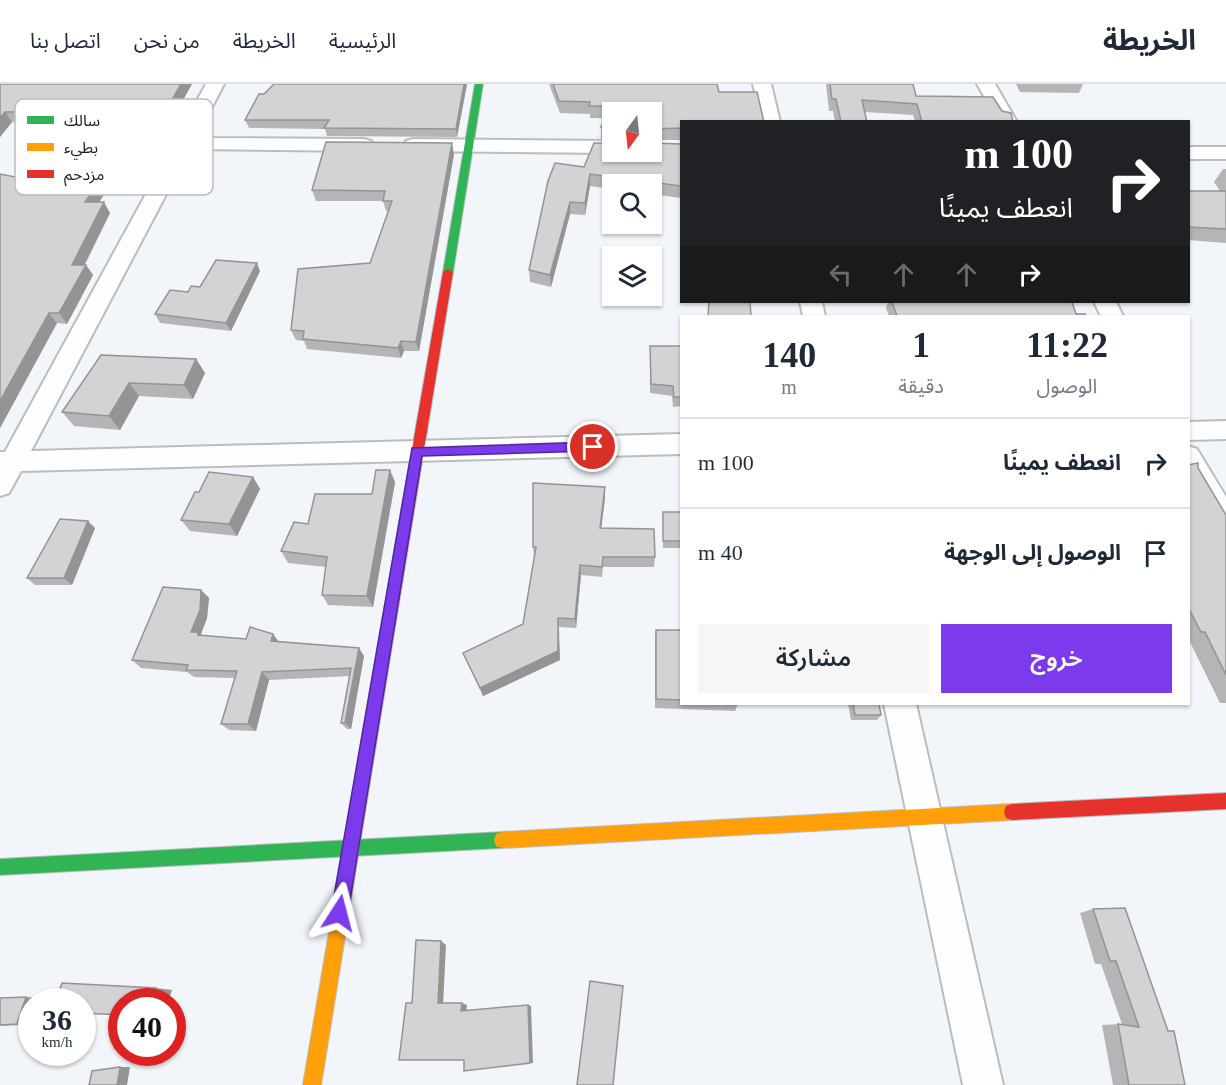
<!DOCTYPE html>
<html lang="ar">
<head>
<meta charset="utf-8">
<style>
	body { margin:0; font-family:"Times New Roman","Noto Sans Arabic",serif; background:#f6f6f7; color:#1f2937; direction:rtl; height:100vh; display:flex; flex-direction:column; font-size:22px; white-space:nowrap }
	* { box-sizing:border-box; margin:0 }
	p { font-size:20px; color:#747a83 }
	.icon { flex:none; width:33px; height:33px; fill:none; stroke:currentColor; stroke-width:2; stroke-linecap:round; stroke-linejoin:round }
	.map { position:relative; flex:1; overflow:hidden; direction:ltr }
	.details { position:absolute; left:680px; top:231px; width:510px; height:390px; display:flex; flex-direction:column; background:#fff; border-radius:0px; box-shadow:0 2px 4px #0004; direction:rtl }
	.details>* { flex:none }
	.hud { position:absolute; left:680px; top:36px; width:510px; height:183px; border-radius:0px; box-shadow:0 2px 4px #0004; direction:rtl; background:#202124; color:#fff; overflow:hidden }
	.needle { width:39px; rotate:195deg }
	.controls { position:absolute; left:602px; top:18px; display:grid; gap:12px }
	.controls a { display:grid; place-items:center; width:60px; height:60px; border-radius:0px; background:#fff; box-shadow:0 2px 4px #0004; font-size:30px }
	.speed { position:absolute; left:18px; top:904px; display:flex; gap:12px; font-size:30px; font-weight:700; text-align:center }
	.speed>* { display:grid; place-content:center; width:78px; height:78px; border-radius:50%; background:#fff; box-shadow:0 2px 4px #0004; line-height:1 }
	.speed small { font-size:15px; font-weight:400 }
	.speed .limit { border:9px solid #d22; background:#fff; color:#111 }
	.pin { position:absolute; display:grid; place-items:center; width:51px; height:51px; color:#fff; margin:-26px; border:3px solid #fff; border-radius:50%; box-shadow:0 2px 6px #0007 }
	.me { position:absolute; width:66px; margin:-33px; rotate:9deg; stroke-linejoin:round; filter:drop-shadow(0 0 4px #0008) }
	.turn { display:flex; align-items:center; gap:21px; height:126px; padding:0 18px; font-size:27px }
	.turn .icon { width:78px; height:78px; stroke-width:2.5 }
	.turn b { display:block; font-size:42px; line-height:51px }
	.lanes { display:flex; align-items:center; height:57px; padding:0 18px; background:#0003; justify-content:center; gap:30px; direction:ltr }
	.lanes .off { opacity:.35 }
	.eta { display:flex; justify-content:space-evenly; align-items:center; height:102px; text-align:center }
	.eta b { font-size:36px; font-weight:600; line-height:42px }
	.button { display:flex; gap:12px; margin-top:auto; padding:12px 18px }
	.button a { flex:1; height:69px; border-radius:0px; background:#7c3aed; color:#fff; font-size:24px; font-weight:600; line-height:69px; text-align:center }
	.button a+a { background:#f6f6f7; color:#1f2937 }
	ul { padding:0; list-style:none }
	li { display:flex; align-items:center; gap:18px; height:90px; padding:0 18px; border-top:2px solid #e0e1e3 }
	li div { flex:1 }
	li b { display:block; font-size:22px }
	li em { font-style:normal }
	header { display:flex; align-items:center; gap:36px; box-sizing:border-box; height:84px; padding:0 30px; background:#fff; border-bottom:2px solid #e0e1e3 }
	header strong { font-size:28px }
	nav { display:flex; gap:33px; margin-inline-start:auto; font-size:21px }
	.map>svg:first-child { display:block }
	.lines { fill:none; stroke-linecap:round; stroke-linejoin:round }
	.street-casing { stroke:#babdc0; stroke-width:4 }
	.fast-casing { stroke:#babdc0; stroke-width:2 }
	.slow-casing { stroke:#babdc0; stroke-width:2 }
	.jam-casing { stroke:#babdc0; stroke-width:2 }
	.street { fill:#fdfefe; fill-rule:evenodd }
	.fast { fill:#30b455; fill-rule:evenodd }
	.slow { fill:#ff9f0a; fill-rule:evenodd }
	.jam { fill:#e5322d; fill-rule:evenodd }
	.wall { fill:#b5b5b7 }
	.shaded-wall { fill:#949495 }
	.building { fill:#d3d3d5; stroke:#949495; stroke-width:1.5 }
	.route { fill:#7c3aed; stroke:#51269a; stroke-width:1.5 }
	.key { fill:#fff; stroke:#bcbcbd; stroke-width:1.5 }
	.key-label { font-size:16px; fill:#1e2023 }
</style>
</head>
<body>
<header>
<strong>الخريطة</strong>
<nav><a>الرئيسية</a><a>الخريطة</a><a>من نحن</a><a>اتصل بنا</a></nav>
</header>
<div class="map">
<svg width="1226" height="1001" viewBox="0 0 1226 1001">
	<rect width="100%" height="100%" fill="#f2f5f9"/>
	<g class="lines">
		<defs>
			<g id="street">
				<path d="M206 0H224L196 54 364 55 371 57 373 61 371 65 364 67 190 65 31 367 681 350V370L21 387 9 409 0 412V368H5Z"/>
				<path d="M753 0H771L780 38H762Z"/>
				<path d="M977 0H995L1017 38H999Z"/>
				<path d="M413 55 612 57V68H617L612 69 413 67 406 65 404 61 406 57Z"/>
				<rect x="1188" y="63" width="38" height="12"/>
				<path d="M800 218H822L825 232H803Z"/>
				<path d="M1094 218H1116L1123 232H1101Z"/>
				<path d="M1226 337V355L1188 356V338Z"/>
				<path d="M1188 362 1197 365 1226 413V448L1216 445 1188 395Z"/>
				<path d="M884 620H916L1003 1001H963Z"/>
			</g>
			<g id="fast">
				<path d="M475 0H483L453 188 448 191 443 188Z"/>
				<path d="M502 748 508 750 510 756 508 762 502 764 0 791V775Z"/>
			</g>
			<g id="slow">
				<path d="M387 543 392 545 394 549 321 1001H303L380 549 382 545Z"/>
				<path d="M1012 720 1018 722 1020 728 1018 734 1012 736 502 764 496 762 494 756 496 750 502 748Z"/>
			</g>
			<g id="jam">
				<path d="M448 185 453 188 394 549 392 553 387 555 382 553 380 549 443 188Z"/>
				<path d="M1226 709V725L1012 736 1006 734 1004 728 1006 722 1012 720Z"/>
			</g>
		</defs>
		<use href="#street" class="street-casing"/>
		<use href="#fast" class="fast-casing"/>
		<use href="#slow" class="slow-casing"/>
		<use href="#jam" class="jam-casing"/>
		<use href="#street" class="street"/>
		<use href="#fast" class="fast"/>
		<use href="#slow" class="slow"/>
		<use href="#jam" class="jam"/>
	</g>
	<g class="wall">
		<path d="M0 0H192L167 44 65 46 60 38H12L0 53Z"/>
		<path d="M467 0 457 53 327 52 325 45 249 44 245 36Z"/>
		<path d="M549 0H717L681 38V56H651V28H612V55H601V43L605 34H590V30L560 29Z"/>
		<path d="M826 0H913L916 12 1002 27 1013 38H915L913 31 865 28 867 38H835L833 27H829Z"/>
		<path d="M1016 0H1083L1079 9 1020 8Z"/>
		<path d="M681 60V114L651 110V100H612V105L590 102 585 131 570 130 551 203 530 198 529 186 584 83Z"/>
		<path d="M454 70 419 267H404L401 274 307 265 304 257 296 256 291 246 370 179 388 127H386L383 117H316L312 106Z"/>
		<path d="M1223 85H1226V159L1188 156V107H1220L1214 98Z"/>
		<path d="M0 90 20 94 110 102 99 118 110 129 85 181H86L93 191 67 240 57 239 0 344Z"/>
		<path d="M260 187 231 247 160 239 155 230 188 208 200 203Z"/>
		<path d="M888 218H1072L1076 230 1086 232H889L886 224Z"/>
		<path d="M650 262H681V322L673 323 672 312 650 309Z"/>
		<path d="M101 271 196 275 205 289 193 315 139 312 120 346 74 342 62 328Z"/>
		<path d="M1188 381 1198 384 1226 431V619H1220L1190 558H1188Z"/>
		<path d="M253 393 260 405 237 452 190 447 181 436 199 408Z"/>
		<path d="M395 398 373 523 328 521 322 511 326 483 288 479 281 467 308 440Z"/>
		<path d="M605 403V414L601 444 655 473 654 483H603L602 493 581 491 576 544 559 543 560 576 483 612 463 569 523 540 534 473 533 463Z"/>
		<rect x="663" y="428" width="18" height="36"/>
		<path d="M95 444 72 501H35L27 494Z"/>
		<path d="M201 506 209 514 207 534 201 550 202 552 279 558 364 572 351 645H347L341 639 350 592 269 596 256 647 229 646 221 640 235 594 194 593 187 588 141 584 132 576Z"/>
		<path d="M656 546H681V620H738L735 627 655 624V556Z"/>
		<path d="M848 620H879L881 631 877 636H851Z"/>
		<path d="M1093 825 1185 1001H1113L1102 941 1122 940 1101 880H1095L1080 829Z"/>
		<path d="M0 914H37L36 918H32L28 941 0 942Z"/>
	</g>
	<g class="shaded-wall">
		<path d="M181 0H192L167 44 162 33Z"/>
		<path d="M464 0H467L457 53 456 45Z"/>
		<path d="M5 28 12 38 0 53V34Z"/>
		<path d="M452 59 454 70 419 267 416 258Z"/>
		<path d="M590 90V102L585 131V119Z"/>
		<path d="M104 92 110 102 92 128 85 118Z"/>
		<path d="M104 118 110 129 79 191 72 181Z"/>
		<path d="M570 118V130L551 203 550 191Z"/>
		<path d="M257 179 260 187 231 247 226 239Z"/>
		<path d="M86 181 93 191 67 240 59 229Z"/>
		<path d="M49 229 57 239 0 344V317Z"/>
		<path d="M401 257 404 267 401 274 398 264Z"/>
		<path d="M196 275 205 289 193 315 184 301Z"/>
		<path d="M129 299 139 312 120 346 109 332Z"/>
		<path d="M390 386 395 398 373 523 367 512Z"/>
		<path d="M253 393 260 405 237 452 229 440Z"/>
		<path d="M605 403V414L600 454V444Z"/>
		<path d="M88 437 95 444 72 501 64 494Z"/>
		<path d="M580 481 581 491 576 544 575 535Z"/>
		<path d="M201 506 209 514 207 534 201 550 206 556 191 548Z"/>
		<path d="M558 534 560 576 483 612 480 604Z"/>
		<path d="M273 550 279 558 271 557Z"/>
		<path d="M359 564 364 572 351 645 345 639Z"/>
		<path d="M262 588 269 596 256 647 248 640Z"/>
		<path d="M441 857 446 861 443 921 438 919Z"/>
		<path d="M156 904 172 906 168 918H151Z"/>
		<path d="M26 913 37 914 36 918H32V931L28 941 17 940Z"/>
		<path d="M462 919 467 921 466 929 461 927Z"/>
		<path d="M528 921 531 922 533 979H530Z"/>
		<path d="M120 983H130L127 1001H117Z"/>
	</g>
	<g class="building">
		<path d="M0 0H181L162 33 59 36 64 28H5L0 34Z"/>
		<path d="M274 0H464L456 45 324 44 329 36H245L259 10H264Z"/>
		<path d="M553 0H717L719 8H757L764 38H681V44L651 45V28H612V44L601 43 610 22H589L590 18 559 17Z"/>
		<path d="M830 0H913L916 12 993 13 1002 27 1011 29 1013 38H922L917 20 862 16 867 38H841L836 15H832Z"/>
		<path d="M326 58 452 59 416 258 401 257 398 264 303 255 304 247 291 246 298 185 370 179 392 117H383L385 107 312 106Z"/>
		<path d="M594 59H612V68H651V59L681 60V102L590 90 585 119 570 118 550 191 529 186 548 97 555 79 584 83Z"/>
		<path d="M27 87 104 92 85 118H104L72 181H86L59 229H49L0 317V90L20 94Z"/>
		<path d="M1188 107H1226V145L1188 143Z"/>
		<path d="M216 176 257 179 226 239 155 230 170 206 188 208 191 202 200 203Z"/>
		<path d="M709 218H750L751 232H708Z"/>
		<path d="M892 218H1072L1076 230H1085L1086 232H897Z"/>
		<path d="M650 262H681V313H674L673 302 651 300Z"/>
		<path d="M101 271 196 275 184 301 129 299 109 332 62 328Z"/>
		<path d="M1198 379V384L1226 431V591L1205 548H1201L1188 523V381Z"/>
		<path d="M376 386H390L367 512 322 511 327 473 281 467 294 438 308 440 315 410H372Z"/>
		<path d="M209 388 253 393 229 440 181 436 195 408H199Z"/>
		<path d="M533 399 605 403 600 444 654 445 655 473H603L602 483 580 481 575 535 558 534V567L480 604 463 569 523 540 536 463H533Z"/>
		<rect x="663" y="428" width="18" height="29"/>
		<path d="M60 435 88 437 64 494H27Z"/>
		<path d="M163 503 201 506 200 526 191 548H198V551L246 555 250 543 273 550 271 557 359 564 345 639H341L351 584 262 588 248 640H221L237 587 186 586 188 581 132 576Z"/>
		<path d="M656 546H681V616L656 615Z"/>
		<path d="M853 620H879L881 631H855Z"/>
		<path d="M1125 824 1168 947H1174L1185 1001H1129L1118 940 1139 943 1116 877H1110L1093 825Z"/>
		<path d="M416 856 441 857 438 919H462L461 927 528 921 530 979 464 987V976H399L406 919H412Z"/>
		<path d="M590 897 623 902 613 1001H577Z"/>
		<path d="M62 899 156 904 151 918H122V931L82 929V918H55Z"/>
		<path d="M26 913 17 940 0 941V914Z"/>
		<path d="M120 983 117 1001H89L92 987Z"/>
	</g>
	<path class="route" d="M593 358 599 363 593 367 422 372 348 829 345 835 339 837 333 835 331 829 412 364Z"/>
	<rect x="15" y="15" width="198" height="96" rx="9" class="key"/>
	<rect x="27" y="32" width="27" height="8" fill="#30b455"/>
	<rect x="27" y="59" width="27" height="8" fill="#ff9f0a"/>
	<rect x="27" y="86" width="27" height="8" fill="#e5322d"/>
	<g class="key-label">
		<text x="64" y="42">سالك</text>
		<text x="64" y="69">بطيء</text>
		<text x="64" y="96">مزدحم</text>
	</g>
</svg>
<div class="controls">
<a><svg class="needle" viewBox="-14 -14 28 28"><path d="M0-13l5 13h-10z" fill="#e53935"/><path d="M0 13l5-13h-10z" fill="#747a83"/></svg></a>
<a><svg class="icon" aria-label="search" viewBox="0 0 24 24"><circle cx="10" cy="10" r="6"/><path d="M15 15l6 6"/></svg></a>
<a><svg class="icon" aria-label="layers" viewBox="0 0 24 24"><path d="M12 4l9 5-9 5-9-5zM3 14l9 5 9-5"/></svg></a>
</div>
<div class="speed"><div>36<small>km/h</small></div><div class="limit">40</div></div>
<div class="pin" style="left:593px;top:363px;background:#d93025"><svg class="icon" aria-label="arrive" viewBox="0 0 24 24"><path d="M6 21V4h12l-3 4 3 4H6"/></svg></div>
<svg class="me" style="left:339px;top:829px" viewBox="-20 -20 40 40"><path d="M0-17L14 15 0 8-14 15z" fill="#7c3aed" stroke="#fff" stroke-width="4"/></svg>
<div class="hud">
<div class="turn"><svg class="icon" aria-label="right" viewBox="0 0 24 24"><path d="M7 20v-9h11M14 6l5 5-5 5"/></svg><div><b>100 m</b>انعطف يمينًا</div></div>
<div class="lanes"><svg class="icon off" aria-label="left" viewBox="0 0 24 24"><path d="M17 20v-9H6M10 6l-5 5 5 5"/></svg><svg class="icon off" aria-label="ahead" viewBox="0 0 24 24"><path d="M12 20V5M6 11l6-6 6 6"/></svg><svg class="icon off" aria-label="ahead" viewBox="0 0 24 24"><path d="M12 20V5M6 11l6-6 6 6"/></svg><svg class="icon" aria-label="right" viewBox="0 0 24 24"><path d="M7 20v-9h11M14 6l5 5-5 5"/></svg></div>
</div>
<section class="details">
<div class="eta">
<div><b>11:22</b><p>الوصول</p></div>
<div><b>1</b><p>دقيقة</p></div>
<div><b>140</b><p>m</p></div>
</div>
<ul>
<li><svg class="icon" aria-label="right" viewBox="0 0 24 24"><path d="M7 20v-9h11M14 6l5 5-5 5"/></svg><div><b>انعطف يمينًا</b></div><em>100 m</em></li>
<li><svg class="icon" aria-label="arrive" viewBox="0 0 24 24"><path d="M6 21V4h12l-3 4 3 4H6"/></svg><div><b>الوصول إلى الوجهة</b></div><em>40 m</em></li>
</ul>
<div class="button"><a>خروج</a><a>مشاركة</a></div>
</section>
</div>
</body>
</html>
